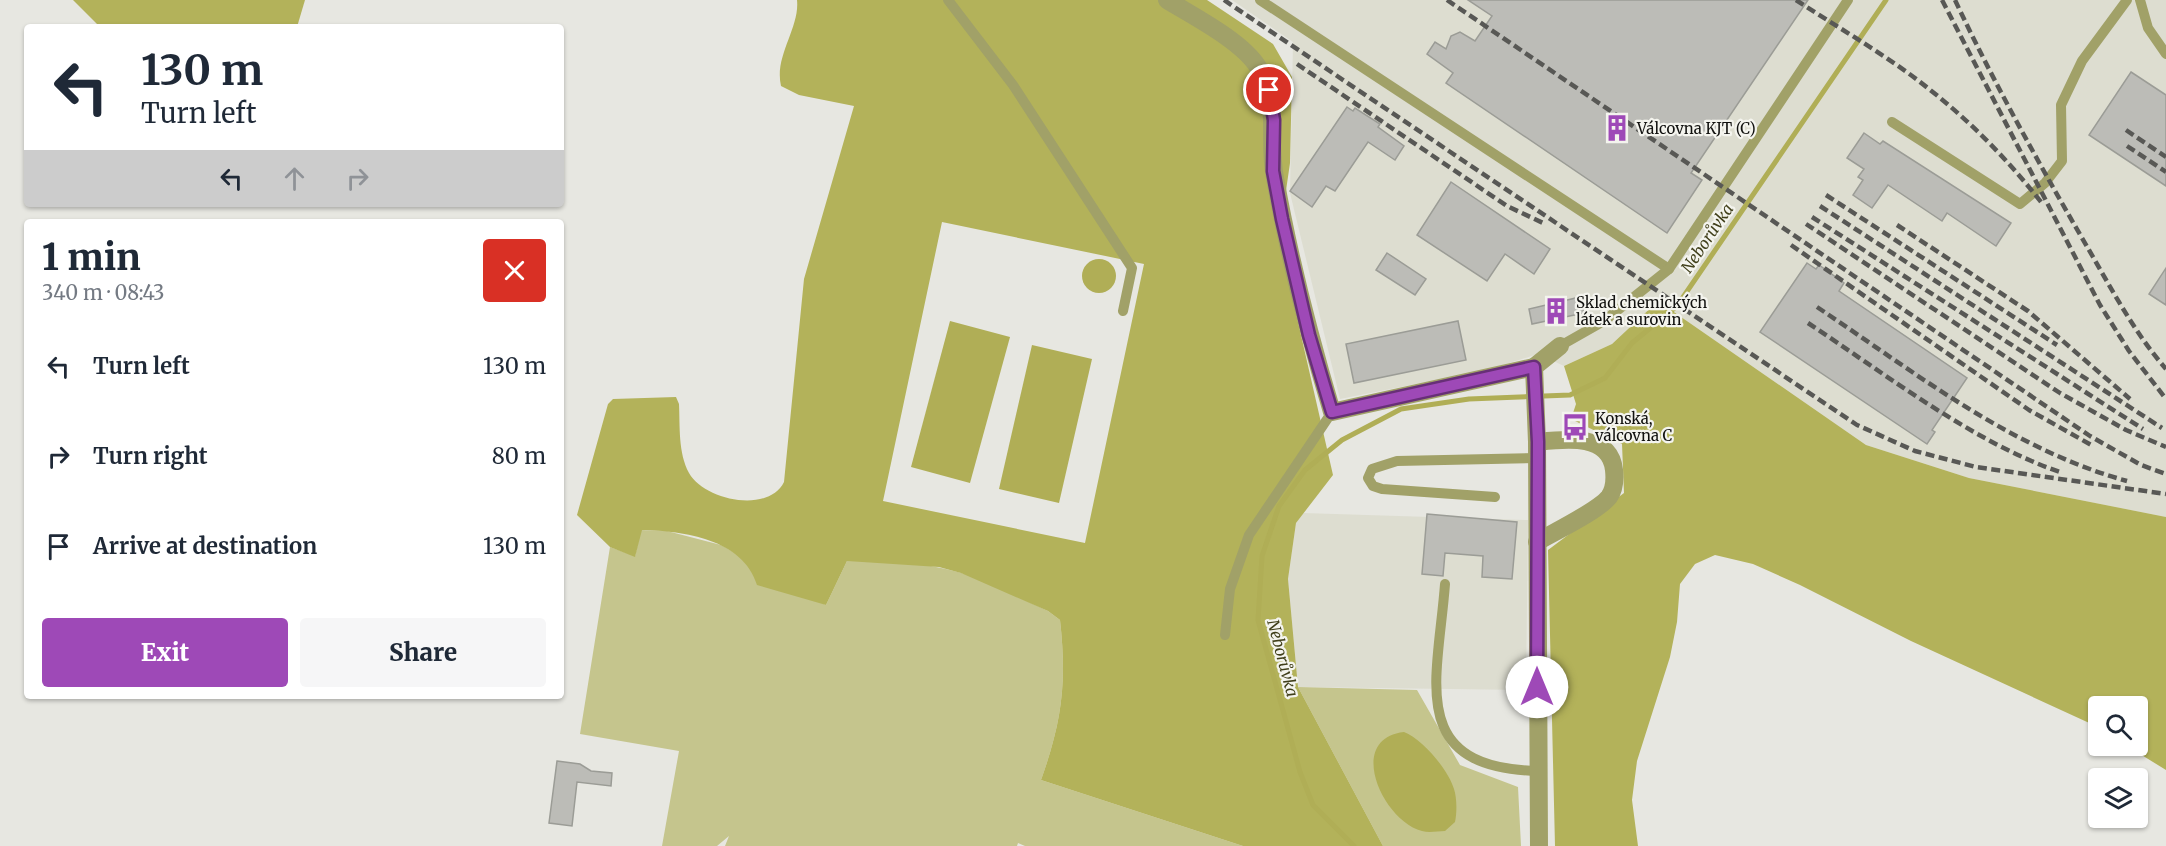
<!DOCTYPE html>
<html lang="en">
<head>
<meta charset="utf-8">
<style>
	body { margin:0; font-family:Merriweather,serif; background:#f6f6f7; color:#1f2937; height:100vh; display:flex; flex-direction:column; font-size:22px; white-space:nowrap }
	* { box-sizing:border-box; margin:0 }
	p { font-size:20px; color:#747a83 }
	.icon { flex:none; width:33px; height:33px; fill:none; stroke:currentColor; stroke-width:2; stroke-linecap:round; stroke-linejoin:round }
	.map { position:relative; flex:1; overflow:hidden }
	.side { position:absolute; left:24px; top:219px; width:540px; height:480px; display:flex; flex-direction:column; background:#fff; border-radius:6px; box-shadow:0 2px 4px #0004 }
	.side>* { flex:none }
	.top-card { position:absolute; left:24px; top:24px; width:540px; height:183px; border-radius:6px; box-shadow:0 2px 4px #0004; background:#fff; color:#1f2937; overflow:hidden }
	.buttons { position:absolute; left:2088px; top:696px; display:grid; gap:12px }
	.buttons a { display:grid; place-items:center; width:60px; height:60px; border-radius:6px; background:#fff; box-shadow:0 2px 4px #0004; font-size:30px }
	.pin { position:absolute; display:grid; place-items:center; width:51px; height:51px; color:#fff; margin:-26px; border:3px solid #fff; border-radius:50%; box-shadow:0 2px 6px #0007 }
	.me { position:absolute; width:66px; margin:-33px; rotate:0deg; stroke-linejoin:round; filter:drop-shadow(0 0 4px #0008) }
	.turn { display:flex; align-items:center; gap:21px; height:126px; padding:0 18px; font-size:27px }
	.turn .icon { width:78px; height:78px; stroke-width:2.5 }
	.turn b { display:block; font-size:42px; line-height:51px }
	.lanes { display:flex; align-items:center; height:57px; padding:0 18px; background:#0003; justify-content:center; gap:30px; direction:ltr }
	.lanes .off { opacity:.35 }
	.round { display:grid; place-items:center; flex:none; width:63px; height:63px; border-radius:6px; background:#f6f6f7 }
	.summary { display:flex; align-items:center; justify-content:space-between; height:102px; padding:0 18px }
	h1 { font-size:36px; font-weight:800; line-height:45px }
	.cta { display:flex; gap:12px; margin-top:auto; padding:12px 18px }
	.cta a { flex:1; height:69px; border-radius:6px; background:#9e49b7; color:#fff; font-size:24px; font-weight:800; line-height:69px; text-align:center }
	.cta a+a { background:#f6f6f7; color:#1f2937 }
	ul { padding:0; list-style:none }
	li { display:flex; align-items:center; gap:18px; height:90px; padding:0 18px }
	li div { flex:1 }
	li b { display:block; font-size:22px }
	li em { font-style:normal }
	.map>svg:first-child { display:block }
	.built { fill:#ddddd0 }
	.green { fill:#c5c58d }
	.forest { fill:#b3b25a; fill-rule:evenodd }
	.water { fill:#b0ae56 }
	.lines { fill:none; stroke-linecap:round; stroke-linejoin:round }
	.stream { stroke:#b0ae56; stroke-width:5 }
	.building { fill:#bcbcb7; stroke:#9b9c96; stroke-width:1.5 }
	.service { stroke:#a1a168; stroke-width:10 }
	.minor { stroke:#a1a168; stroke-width:18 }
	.rail { stroke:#585855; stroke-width:4.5; stroke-dasharray:9 4.5; stroke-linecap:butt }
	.route-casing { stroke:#672f77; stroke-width:15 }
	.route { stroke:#9e49b7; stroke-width:10 }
	.labels { text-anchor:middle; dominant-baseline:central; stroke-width:4.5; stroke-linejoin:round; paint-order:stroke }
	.poi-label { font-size:15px; fill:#11110f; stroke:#f4f4ee; text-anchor:start }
	.water-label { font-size:16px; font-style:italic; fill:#403f1a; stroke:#f4f4ee }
</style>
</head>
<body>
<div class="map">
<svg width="2166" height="846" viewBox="0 0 2166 846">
	<rect width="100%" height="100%" fill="#e7e7e1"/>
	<g class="built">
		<path d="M1232 0H2166V517L1969 478 1866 445 1658 301 1612 344 1564 366 1538 354 1487 370 1340 399 1290 193 1293 42Z"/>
		<path d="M1303 513 1528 520 1526 690 1298 687 1288 579 1296 523Z"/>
	</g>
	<g class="green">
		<path d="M641 530 667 531 721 545 737 554 752 569 826 605 847 561C883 561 923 562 958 572 989 580 1019 598 1048 611L1060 620C1067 683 1062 721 1041 780L1243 846H1025L1018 843 1017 846H725L729 836 717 846H662L679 751 580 734 610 547 635 556Z"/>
		<path d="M1298 687 1417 690 1460 765 1518 787 1521 846H1383Z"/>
	</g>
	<g class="forest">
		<path d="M73 0H305L297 27H100Z"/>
		<path d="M797 0H1207L1273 44 1292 77 1290 163 1279 239 1333 475 1296 523 1288 579 1298 687 1383 846H1243L1041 780C1062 721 1067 683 1060 620L1048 611 961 573 939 567 847 561 826 605 757 585C743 539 684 531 642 530L635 557 610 547 577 515 608 404 613 399 676 397 679 404C680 426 678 453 689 473 704 500 768 514 784 482L804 279 854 106 799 95 781 86C774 56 800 28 797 0ZM942 222 1144 264 1085 543 883 501Z"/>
		<path d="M1658 301 1866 445 1969 478 2166 517V770L2127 746H2138V706H2098V727L1911 641 1800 585 1753 564 1715 555 1695 564 1680 584 1677 622 1670 657 1637 761 1632 800 1638 846H1555L1548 550 1624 493 1622 444 1571 419 1576 404 1564 366 1612 344Z"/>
	</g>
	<g class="water">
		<circle cx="1099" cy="276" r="17"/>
		<path d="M950 321 1010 337 970 483 911 467Z"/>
		<path d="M1032 345 1092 359 1059 503 999 489Z"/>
		<path d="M1404 732C1422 739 1448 769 1454 789 1457 798 1457 813 1455 822L1445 831C1438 831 1429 833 1422 831 1383 821 1345 739 1404 732Z"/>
	</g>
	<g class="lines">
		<path class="stream" d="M1354 846 1313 805 1300 772 1258 620 1262 556 1279 506 1305 470 1342 440 1401 409 1469 399 1570 395 1605 378 1632 343 1677 306 1886 0"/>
	</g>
	<g class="building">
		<path d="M1468 0H1808L1691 173 1702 180 1667 233 1446 83 1453 73 1427 54 1435 42 1446 49 1451 36 1460 32 1475 41 1492 16Z"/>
		<path d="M2131 72 2166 95V186L2089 135Z"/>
		<path d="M1347 107 1353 111 1355 108 1380 124 1378 127 1404 146 1395 160 1368 142 1335 191 1326 186 1312 207 1290 191Z"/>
		<path d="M1864 133 1880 144 1883 141 2011 223 1996 246 1947 213 1942 221 1888 185 1872 208 1853 195 1863 180 1858 177 1864 169 1847 158Z"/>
		<path d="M1451 182 1550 249 1534 274 1505 254 1487 281 1417 235Z"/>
		<path d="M1387 253 1426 279 1415 295 1376 270Z"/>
		<path d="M1807 263 1816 269 1819 265 1844 283 1839 291 1967 378 1932 430 1935 432 1927 444 1760 332Z"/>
		<path d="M2166 268V305L2149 294Z"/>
		<path d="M1580 297 1584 313 1532 324 1529 309Z"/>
		<path d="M1458 321 1466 360 1354 383 1346 344Z"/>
		<path d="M1427 514 1517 522 1512 579 1482 577 1483 556 1445 553 1443 576 1422 574Z"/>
		<path d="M557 761 580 764 591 771 612 773 611 786 577 782 572 826 549 823Z"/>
	</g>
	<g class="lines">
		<g class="service">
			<path d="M948 0 1013 85 1132 268 1123 311"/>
			<path d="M1260 0 1669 269"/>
			<path d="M2140 0 2148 28 2166 54"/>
			<path d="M1892 122 2020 204 2045 183 2062 161 2061 105 2082 61 2127 0"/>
			<path d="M1560 346 1604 321 1669 269 1848 0"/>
			<path d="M1495 497 1382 489 1373 486 1368 478 1372 469 1397 461 1537 458"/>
			<path d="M1445 584C1438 679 1405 768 1538 771"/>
			<path d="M1225 635 1230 589 1249 535 1332 412"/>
		</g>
		<g class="minor">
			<path d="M1167 0C1193 16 1242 41 1258 67 1281 104 1267 138 1275 178 1289 257 1309 335 1332 412L1534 367"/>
			<path d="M1537 542C1554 532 1598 511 1609 497 1614 490 1615 479 1614 470 1610 433 1565 439 1537 442"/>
			<path d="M1539 846 1537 442 1534 367 1560 346"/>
		</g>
		<g class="rail">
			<path d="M1224 0 1857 425 1915 451 1976 467 2166 494"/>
			<path d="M1447 0 2090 436 2141 465 2166 474"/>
			<path d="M1796 0C1840 29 1888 56 1929 89 1971 122 2008 160 2041 202"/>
			<path d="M1942 0 2100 305 2129 351 2166 399"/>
			<path d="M1955 0C1993 81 2037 160 2082 238 2108 282 2132 330 2166 369"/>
			<path d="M1297 64 1507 206 1543 223"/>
			<path d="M2126 130 2166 157"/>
			<path d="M2127 146 2166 172"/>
			<path d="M1826 195 2057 345"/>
			<path d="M1820 206 2162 428"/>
			<path d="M1812 217 2143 429"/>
			<path d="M1806 224 2060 393 2126 430 2166 447"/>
			<path d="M1897 225 2028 311 2130 399"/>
			<path d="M1791 245 2029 410 2093 446"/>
			<path d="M1817 307C1916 373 2011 449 2127 481"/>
			<path d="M1808 323C1884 373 1974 443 2060 472"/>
		</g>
	</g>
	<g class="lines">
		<defs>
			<path id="route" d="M1269 90 1274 120 1273 171 1282 219 1309 335 1332 412 1534 367 1538 442 1537 687"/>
		</defs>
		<use href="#route" class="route-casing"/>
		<use href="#route" class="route"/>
	</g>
	<defs>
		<symbol id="building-bare" viewBox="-9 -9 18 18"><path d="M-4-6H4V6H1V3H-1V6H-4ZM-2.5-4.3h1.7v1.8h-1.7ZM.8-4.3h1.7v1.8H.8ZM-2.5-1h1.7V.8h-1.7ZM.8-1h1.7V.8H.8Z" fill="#9e49b7" stroke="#f4f4ee" stroke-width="2.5" paint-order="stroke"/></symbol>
		<symbol id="bus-bare" viewBox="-9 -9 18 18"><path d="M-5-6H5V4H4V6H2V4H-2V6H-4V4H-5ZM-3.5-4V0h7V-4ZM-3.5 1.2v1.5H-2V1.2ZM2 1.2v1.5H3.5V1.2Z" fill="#9e49b7" stroke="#f4f4ee" stroke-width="2.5" paint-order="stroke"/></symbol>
	</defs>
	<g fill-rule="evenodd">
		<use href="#building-bare" x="1598" y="109" width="38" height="38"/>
		<use href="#building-bare" x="1537" y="292" width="38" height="38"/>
		<use href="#bus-bare" x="1556" y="408" width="38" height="38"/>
	</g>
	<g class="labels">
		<g class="poi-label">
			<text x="1637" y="128">Válcovna KJT (C)</text>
			<text x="1576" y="302">Sklad chemických<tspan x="1576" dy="17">látek a surovin</tspan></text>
			<text x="1595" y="418">Konská,<tspan x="1595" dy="17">válcovna C</tspan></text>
		</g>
		<g class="water-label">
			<text transform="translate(1707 238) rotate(-56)">Neborůvka</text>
			<text transform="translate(1283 658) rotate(75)">Neborůvka</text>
		</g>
	</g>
</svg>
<div class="buttons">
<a><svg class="icon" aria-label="search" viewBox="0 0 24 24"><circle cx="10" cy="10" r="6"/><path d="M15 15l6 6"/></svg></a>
<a><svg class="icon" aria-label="layers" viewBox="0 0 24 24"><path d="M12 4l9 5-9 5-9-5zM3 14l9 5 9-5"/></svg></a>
</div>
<div class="pin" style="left:1269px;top:90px;background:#d93025"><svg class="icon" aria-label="arrive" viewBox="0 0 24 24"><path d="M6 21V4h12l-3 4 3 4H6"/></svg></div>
<svg class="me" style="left:1537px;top:687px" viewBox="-20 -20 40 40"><circle r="19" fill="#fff"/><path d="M0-13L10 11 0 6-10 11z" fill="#9e49b7"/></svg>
<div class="top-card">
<div class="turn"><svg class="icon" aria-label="left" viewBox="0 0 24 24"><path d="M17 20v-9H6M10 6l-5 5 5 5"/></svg><div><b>130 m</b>Turn left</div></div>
<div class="lanes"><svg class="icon" aria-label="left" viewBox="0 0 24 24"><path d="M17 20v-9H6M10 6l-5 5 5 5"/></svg><svg class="icon off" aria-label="ahead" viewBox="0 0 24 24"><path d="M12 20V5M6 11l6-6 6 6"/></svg><svg class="icon off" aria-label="right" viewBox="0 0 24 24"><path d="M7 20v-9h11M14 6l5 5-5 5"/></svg></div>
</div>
<section class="side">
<div class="summary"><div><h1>1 min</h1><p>340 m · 08:43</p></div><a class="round" style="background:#d93025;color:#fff"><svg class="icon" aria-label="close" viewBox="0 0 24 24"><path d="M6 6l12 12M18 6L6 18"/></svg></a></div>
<ul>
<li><svg class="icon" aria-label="left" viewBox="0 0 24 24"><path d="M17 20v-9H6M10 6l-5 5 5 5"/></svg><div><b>Turn left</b></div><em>130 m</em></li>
<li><svg class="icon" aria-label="right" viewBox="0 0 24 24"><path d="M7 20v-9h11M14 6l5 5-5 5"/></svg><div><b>Turn right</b></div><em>80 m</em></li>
<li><svg class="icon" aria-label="arrive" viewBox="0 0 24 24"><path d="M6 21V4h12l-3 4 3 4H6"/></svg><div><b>Arrive at destination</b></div><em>130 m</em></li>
</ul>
<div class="cta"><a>Exit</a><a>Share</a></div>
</section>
</div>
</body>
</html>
